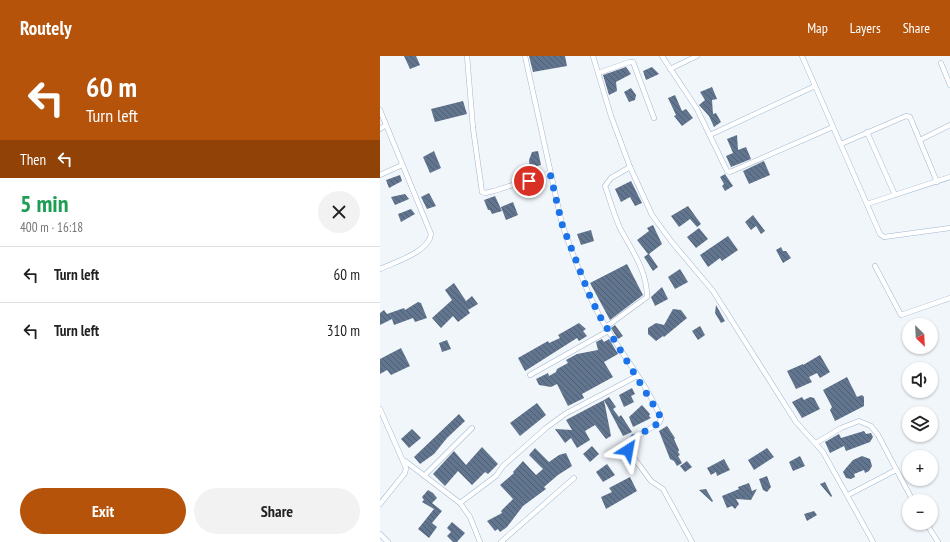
<!DOCTYPE html>
<html lang="en">
<head>
<meta charset="utf-8">
<style>
	body { margin:0; font-family:"PT Sans Narrow",sans-serif; background:#f2f2f2; color:#222; height:100vh; display:flex; flex-direction:column; font-size:15px; white-space:nowrap }
	* { box-sizing:border-box; margin:0 }
	p { font-size:13px; color:#767676 }
	.icon { flex:none; width:22px; height:22px; fill:none; stroke:currentColor; stroke-width:2; stroke-linecap:round; stroke-linejoin:round }
	.map { position:relative; flex:1; overflow:hidden }
	.drawer { display:flex; flex-direction:column; background:#fff; width:380px }
	.drawer>* { flex:none }
	.guide { background:#b45309; color:#fff; overflow:hidden }
	.needle { width:26px; rotate:156deg }
	.tools { position:absolute; left:522px; top:262px; display:grid; gap:8px }
	.tools a { display:grid; place-items:center; width:36px; height:36px; border-radius:50%; background:#fff; box-shadow:0 1px 3px #0004; font-size:20px }
	.pin { position:absolute; display:grid; place-items:center; width:34px; height:34px; color:#fff; margin:-17px; border:2px solid #fff; border-radius:50%; box-shadow:0 1px 4px #0007 }
	.me { position:absolute; width:44px; margin:-22px; rotate:34deg; stroke-linejoin:round; filter:drop-shadow(0 0 3px #0008) }
	.turn { display:flex; align-items:center; gap:14px; height:84px; padding:0 20px; font-size:18px }
	.turn .icon { width:52px; height:52px; stroke-width:2.5 }
	.turn b { display:block; font-size:28px; line-height:34px }
	.then { display:flex; align-items:center; height:38px; padding:0 20px; background:#0003; gap:8px; font-size:15px }
	.round { display:grid; place-items:center; flex:none; width:42px; height:42px; border-radius:21px; background:#f2f2f2 }
	.overview { display:flex; align-items:center; justify-content:space-between; height:68px; padding:0 20px }
	h1 { font-size:24px; font-weight:700; line-height:30px; color:#1e9e55 }
	.button { display:flex; gap:8px; margin-top:auto; padding:8px 20px }
	.button a { flex:1; height:46px; border-radius:24px; background:#b45309; color:#fff; font-size:16px; font-weight:700; line-height:46px; text-align:center }
	.button a+a { background:#f2f2f2; color:#222 }
	ul { padding:0; list-style:none }
	li { display:flex; align-items:center; gap:12px; height:56px; padding:0 20px; border-top:1px solid #e0e0e0 }
	li div { flex:1 }
	li b { display:block; font-size:15px }
	li em { font-style:normal }
	header { display:flex; align-items:center; gap:24px; box-sizing:border-box; height:56px; padding:0 20px; background:#b45309; color:#fff }
	header strong { font-size:19px }
	nav { display:flex; gap:22px; margin-inline-start:auto; font-size:14px }
	main { display:flex; flex:1; min-height:0 }
	.map>svg:first-child { display:block }
	.building { fill:url(#building-back-hatch) }
	.lines { fill:none; stroke-linecap:round; stroke-linejoin:round }
	.minor-casing { stroke:#a1b7d1; stroke-width:5.5 }
	.minor { stroke:#fff; stroke-width:4.5 }
	.route { stroke:#1a73e8; stroke-width:7; stroke-dasharray:0 12.6 }
</style>
</head>
<body>
<header>
<strong>Routely</strong>
<nav><a>Map</a><a>Layers</a><a>Share</a></nav>
</header>
<main>
<section class="drawer">
<div class="guide">
<div class="turn"><svg class="icon" aria-label="left" viewBox="0 0 24 24"><path d="M17 20v-9H6M10 6l-5 5 5 5"/></svg><div><b>60 m</b>Turn left</div></div>
<div class="then">Then<svg class="icon" aria-label="left" viewBox="0 0 24 24"><path d="M17 20v-9H6M10 6l-5 5 5 5"/></svg></div>
</div>
<div class="overview"><div><h1>5 min</h1><p>400 m · 16:18</p></div><a class="round"><svg class="icon" aria-label="close" viewBox="0 0 24 24"><path d="M6 6l12 12M18 6L6 18"/></svg></a></div>
<ul>
<li><svg class="icon" aria-label="left" viewBox="0 0 24 24"><path d="M17 20v-9H6M10 6l-5 5 5 5"/></svg><div><b>Turn left</b></div><em>60 m</em></li>
<li><svg class="icon" aria-label="left" viewBox="0 0 24 24"><path d="M17 20v-9H6M10 6l-5 5 5 5"/></svg><div><b>Turn left</b></div><em>310 m</em></li>
</ul>
<div class="button"><a>Exit</a><a>Share</a></div>
</section>
<div class="map">
<svg width="570" height="486" viewBox="0 0 570 486">
	<defs>
		<pattern id="building-back-hatch" width="6" height="6" patternUnits="userSpaceOnUse"><rect width="6" height="6" fill="#62758e"/><path d="M-1 5l2 2M0 0l6 6M5-1l2 2" fill="none" stroke="#4f5e73"/></pattern>
	</defs>
	<rect width="100%" height="100%" fill="#f1f6fb"/>
	<g class="building">
		<path d="M24 0H36L40 9 30 13Z"/>
		<path d="M149 0H185L187 10 153 16Z"/>
		<path d="M246 11 251 18 236 26 237 35 229 39 223 19Z"/>
		<path d="M272 11 279 18 266 24 263 15Z"/>
		<path d="M332 31 337 43 332 44 333 58 336 57 341 66 334 71 329 60 319 49 325 44 320 36Z"/>
		<path d="M251 32 256 39 255 44 249 46 244 36Z"/>
		<path d="M295 39 302 55 306 53 313 62 302 70 294 60 296 59 288 42Z"/>
		<path d="M83 45 87 58 55 66 51 53Z"/>
		<path d="M357 79 358 94 366 91 371 103 351 111 346 100 353 97 347 83Z"/>
		<path d="M54 95 61 112 50 117 43 101Z"/>
		<path d="M158 95 161 109 150 112 149 104 152 96Z"/>
		<path d="M384 105 390 119 369 128 363 115Z"/>
		<path d="M345 118 353 130 345 135 342 130 344 128 340 121Z"/>
		<path d="M20 119 22 125 9 132 6 124Z"/>
		<path d="M251 125 262 147 255 150 250 141 241 146 235 133Z"/>
		<path d="M49 137 56 150 47 153 41 141Z"/>
		<path d="M25 138 29 143 15 149 11 141Z"/>
		<path d="M115 140 122 155 112 158 110 154H108L104 144Z"/>
		<path d="M133 146 138 159 126 164 121 151Z"/>
		<path d="M308 150 321 168 317 171 310 163 299 171 291 160Z"/>
		<path d="M31 153 35 158 21 166 18 158Z"/>
		<path d="M373 159 385 175 381 178 376 170 371 174 365 166Z"/>
		<path d="M273 169 282 188 269 198 278 211 273 215 264 201 268 198 257 184 269 175 267 172Z"/>
		<path d="M319 172 328 183 316 192 307 181Z"/>
		<path d="M211 174 214 185 201 189 197 178Z"/>
		<path d="M348 180 358 194 342 205 340 202 328 211 320 199Z"/>
		<path d="M401 191 403 195H406L411 202 403 207 396 194Z"/>
		<path d="M247 208 263 239 230 264 210 227Z"/>
		<path d="M300 213 308 226 295 233 288 221Z"/>
		<path d="M74 227 86 245 92 240 98 248 88 254 90 257 78 266 73 260 61 272 52 262 72 244 65 234Z"/>
		<path d="M282 231 288 243 275 250 271 241Z"/>
		<path d="M38 246 41 247 47 262 35 266 33 262 14 269 12 263 0 269V257L4 254 7 258 24 252 25 254Z"/>
		<path d="M336 249 345 265 341 267 335 257Z"/>
		<path d="M293 253 301 254 307 262 284 281 283 280 276 285 268 278V272L276 267 284 269Z"/>
		<path d="M199 267 206 273 203 275 207 280 199 285 197 282 145 315 138 302 168 285 169 287 180 282 178 279Z"/>
		<path d="M235 269 243 280 238 283 231 272Z"/>
		<path d="M320 270 325 279 318 284 312 275Z"/>
		<path d="M222 283 224 286 229 283 238 298 224 306 233 321 202 338 204 342 188 350 177 328 171 331 159 329 156 323 168 317 169 320 176 316 177 313 188 307 186 304 197 298 218 294 216 286Z"/>
		<path d="M67 284 71 293 62 296 59 287Z"/>
		<path d="M21 292 30 310 11 319 7 314 0 318V303Z"/>
		<path d="M440 299 450 316 440 322 437 317 429 321 432 326 416 333 407 315 423 308V309Z"/>
		<path d="M467 321 477 341 482 339 484 341V350L455 365 450 354 452 351 443 334Z"/>
		<path d="M252 332 255 338 251 340 254 346 244 351 239 339Z"/>
		<path d="M229 341 236 351 233 353 239 361 241 359 252 376 243 380 224 344Z"/>
		<path d="M422 341 424 344 430 341 434 342 440 353 422 362 412 346Z"/>
		<path d="M224 344 231 380 226 383 215 369 205 375 210 384 197 392 191 382 185 387 175 373 192 374 186 364Z"/>
		<path d="M157 347 166 359 140 380 130 367Z"/>
		<path d="M262 349 270 358 269 360 271 362 253 371 249 361Z"/>
		<path d="M79 358 85 365 67 382 54 398 40 408 34 401Z"/>
		<path d="M287 370 295 382 294 383 299 394 298 396 300 399 298 400 302 407 297 410 294 405 290 403 279 375Z"/>
		<path d="M32 373 41 382 29 392 21 383Z"/>
		<path d="M484 375 486 378 491 377 493 381 490 386 466 395 464 390 450 397 445 386 459 378 461 382Z"/>
		<path d="M212 390 219 398 210 406 203 398Z"/>
		<path d="M102 391 118 408 108 418 105 416 92 429 78 415 65 430 53 418 74 395 86 409Z"/>
		<path d="M155 392 169 406 179 399 186 397 192 410 178 419 164 431 166 433 143 450 127 471 120 476 118 473 115 475 107 465 122 457 121 455 133 443 120 429 134 417 133 416 143 405 156 419 163 413 149 399Z"/>
		<path d="M387 392 394 401 374 414 368 404Z"/>
		<path d="M420 400 425 410 413 415 409 406Z"/>
		<path d="M482 400 490 403 492 410 489 415 485 417 484 414 474 418 475 421 471 423 466 422 463 416 466 412 473 404Z"/>
		<path d="M344 403 350 414 337 420 336 416 331 419 327 412Z"/>
		<path d="M307 405 312 411 305 416 300 410Z"/>
		<path d="M227 408 235 419 223 426 216 416Z"/>
		<path d="M387 420 391 431 387 436 383 434 379 423Z"/>
		<path d="M250 421 257 435 226 453 221 441 232 436 229 432Z"/>
		<path d="M445 426 452 440 451 441 440 428Z"/>
		<path d="M369 427 372 435 377 433 371 444 356 443 359 448 355 453 352 450 347 452 342 440 359 433 358 431Z"/>
		<path d="M326 433 333 445 332 446 319 434Z"/>
		<path d="M48 434 53 437 57 442 52 447 62 455 52 467 57 471 49 482 38 473 54 453 42 446 44 444 42 441Z"/>
		<path d="M434 455 437 459 427 465 424 458Z"/>
		<path d="M72 466 85 477 77 486H73L67 480 71 476 67 472Z"/>
	</g>
	<g class="lines">
		<defs>
			<g id="minor">
				<path d="M87 0 93 72 102 136 105 137 114 135 170 117"/>
				<path d="M145 0 182 168C193 199 204 230 219 259 237 293 268 328 281 363L279 367 250 385 248 394 271 425 283 433 312 486"/>
				<path d="M213 0 231 60 250 111 272 159 291 185 333 235 416 366 443 396 493 486"/>
				<path d="M282 0 317 53 347 115 350 116 453 71"/>
				<path d="M422 0 500 178 504 181 570 172"/>
				<path d="M561 7 570 29"/>
				<path d="M290 13 317 0"/>
				<path d="M218 17 250 6H253L274 62"/>
				<path d="M0 54 51 178C49 196 15 206 0 213"/>
				<path d="M0 73 6 69"/>
				<path d="M487 76 515 139"/>
				<path d="M330 79 435 30"/>
				<path d="M540 84 570 69"/>
				<path d="M461 88 526 60 530 61 557 126"/>
				<path d="M0 119 22 109"/>
				<path d="M487 148 570 121"/>
				<path d="M495 210 521 259 570 242"/>
				<path d="M226 271 267 241C267 214 252 195 240 172 234 159 230 144 225 130L231 122 250 111"/>
				<path d="M150 319 228 275"/>
				<path d="M0 353 26 412 25 417 0 448"/>
				<path d="M436 387 461 372 479 365 491 370 498 379 533 445"/>
				<path d="M25 405 80 447 90 461 100 486"/>
				<path d="M44 420 92 372"/>
				<path d="M468 439 516 414"/>
				<path d="M80 447 116 420 123 410 166 372 185 358 257 320"/>
				<path d="M546 467 558 486"/>
				<path d="M0 478 8 486"/>
				<path d="M121 486 194 422"/>
			</g>
		</defs>
		<use href="#minor" class="minor-casing"/>
		<use href="#minor" class="minor"/>
	</g>
	<g class="lines">
		<path class="route" d="M149 125 170 117 182 168 209 238 219 259 279 358 281 363 279 367 250 384 248 394"/>
	</g>
</svg>
<div class="tools">
<a><svg class="needle" viewBox="-14 -14 28 28"><path d="M0-13l5 13h-10z" fill="#e53935"/><path d="M0 13l5-13h-10z" fill="#767676"/></svg></a>
<a><svg class="icon" aria-label="sound" viewBox="0 0 24 24"><path d="M4 9h4l5-4v14l-5-4H4zM17 9q2 3 0 6"/></svg></a>
<a><svg class="icon" aria-label="layers" viewBox="0 0 24 24"><path d="M12 4l9 5-9 5-9-5zM3 14l9 5 9-5"/></svg></a>
<a>+</a>
<a>−</a>
</div>
<div class="pin" style="left:149px;top:125px;background:#d93025"><svg class="icon" aria-label="arrive" viewBox="0 0 24 24"><path d="M6 21V4h12l-3 4 3 4H6"/></svg></div>
<svg class="me" style="left:248px;top:394px" viewBox="-20 -20 40 40"><path d="M0-17L14 15 0 8-14 15z" fill="#1a73e8" stroke="#fff" stroke-width="4"/></svg>
</div>
</main>
</body>
</html>
